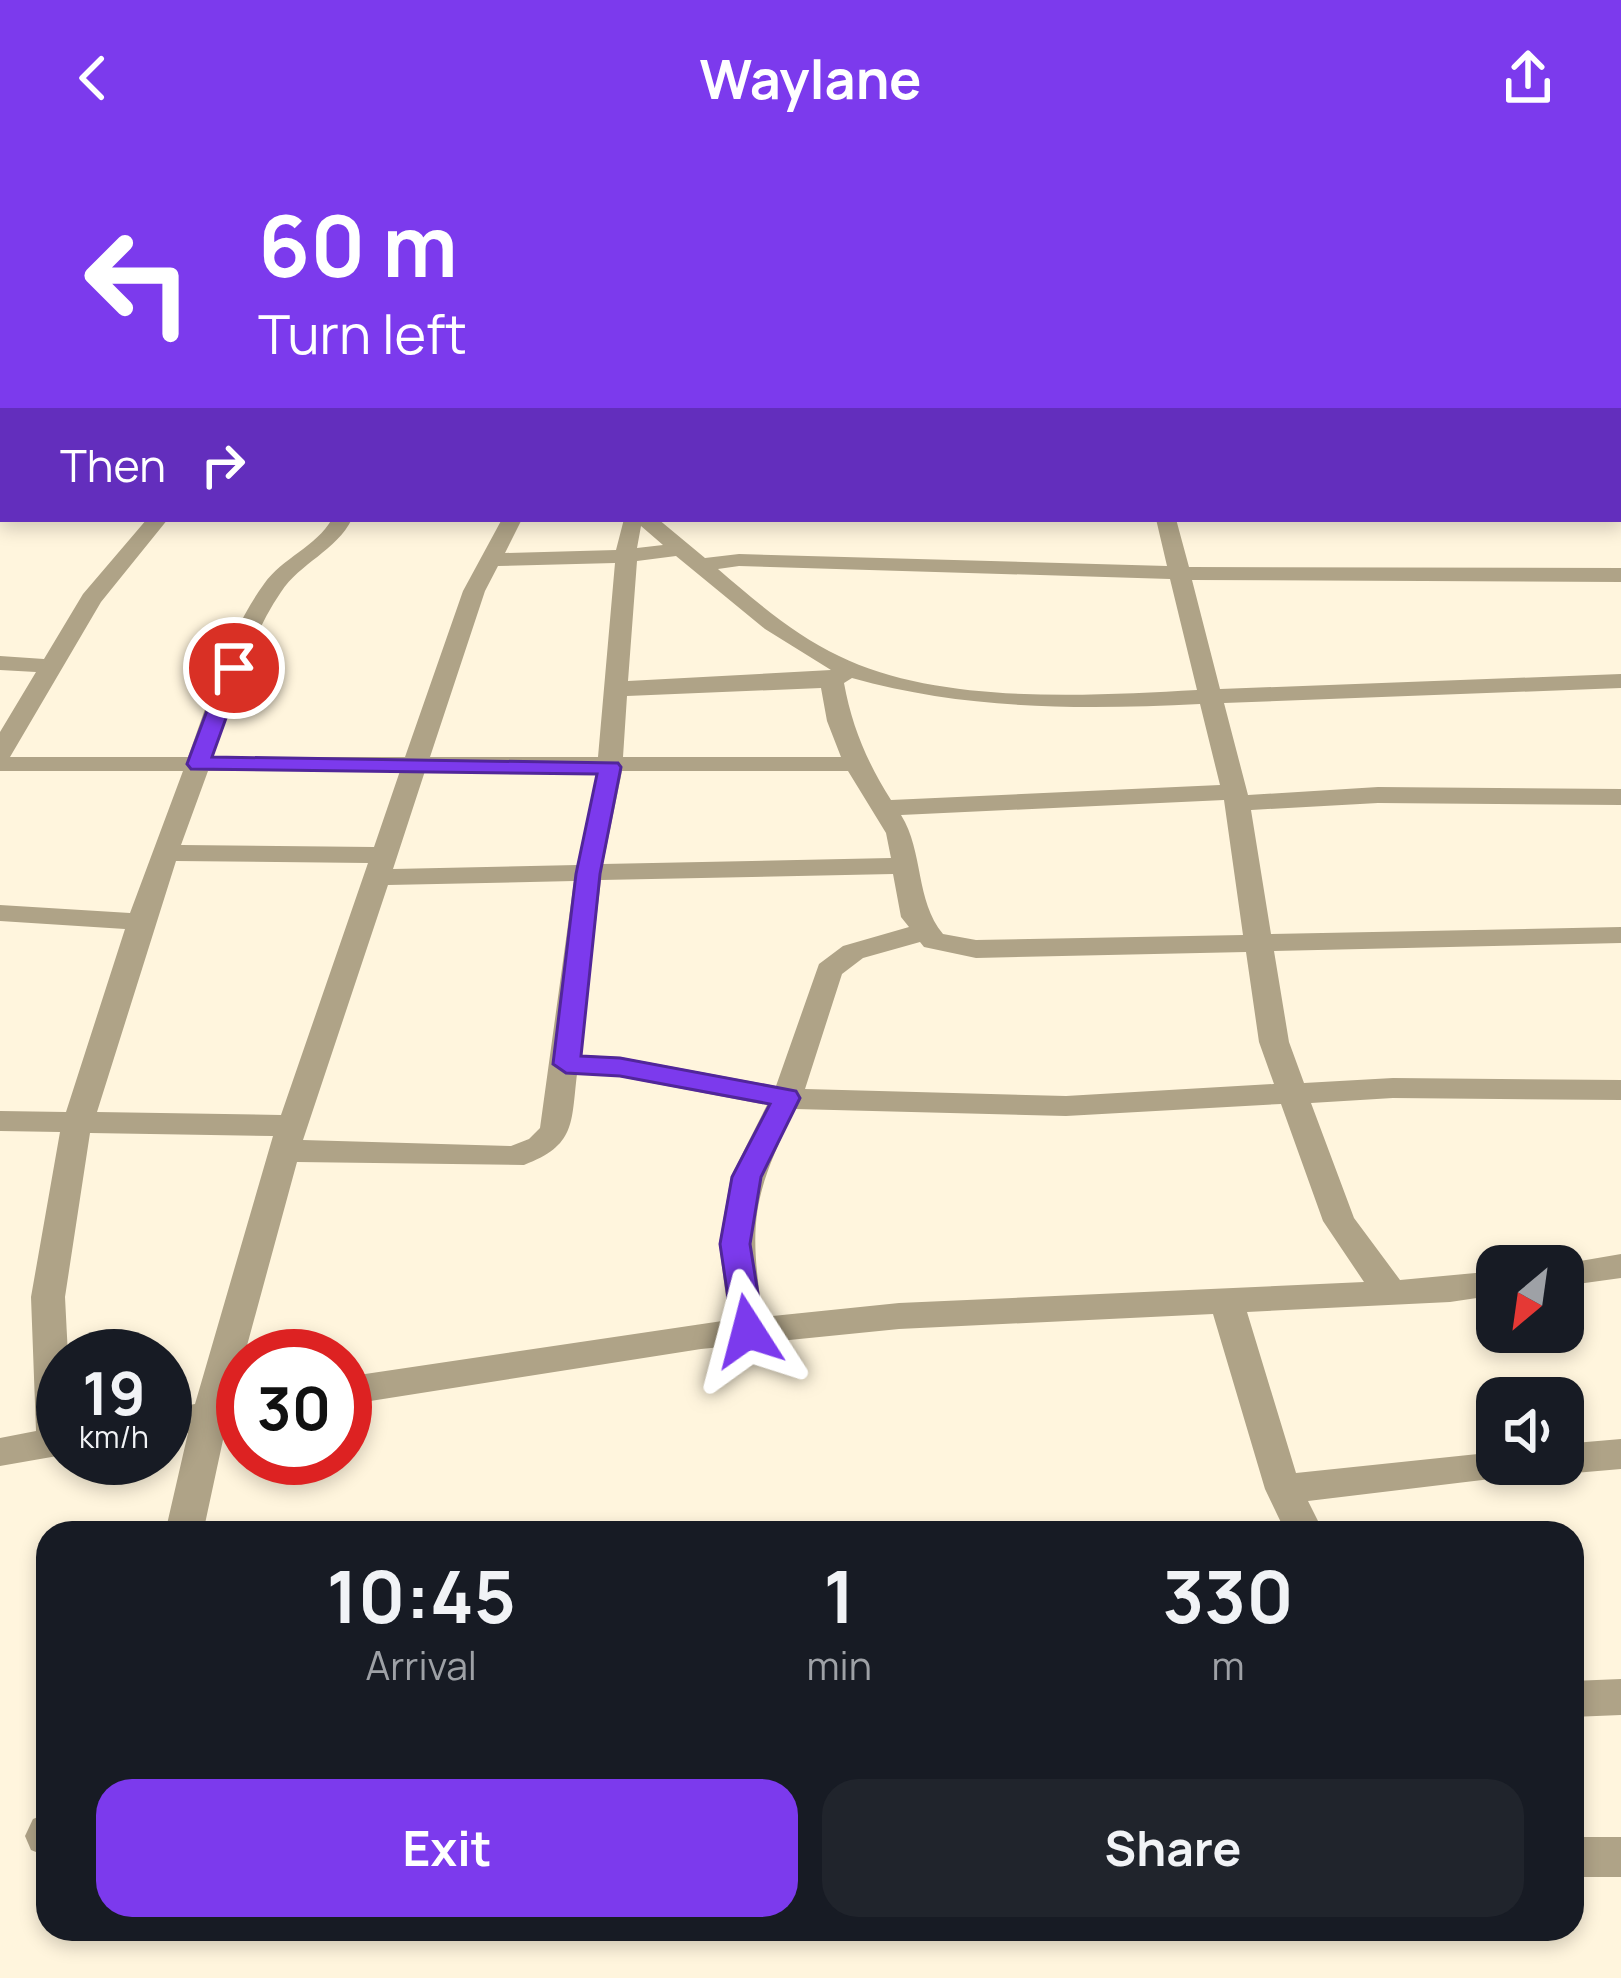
<!DOCTYPE html>
<html lang="en">
<head>
<meta charset="utf-8">
<style>
	body { margin:0; font-family:Manrope,sans-serif; background:#20242c; color:#f1f3f6; height:100vh; display:flex; flex-direction:column; font-size:45px; white-space:nowrap }
	* { box-sizing:border-box; margin:0 }
	p { font-size:39px; color:#9ea1a6 }
	.icon { flex:none; width:66px; height:66px; fill:none; stroke:currentColor; stroke-width:2; stroke-linecap:round; stroke-linejoin:round }
	.map { position:relative; flex:1; overflow:hidden }
	.sheet { position:absolute; left:36px; top:1365px; width:1548px; height:420px; display:flex; flex-direction:column; background:#171b24; border-radius:36px; box-shadow:0 6px 18px #0003 }
	.sheet>* { flex:none }
	.top-card { position:absolute; left:0px; top:0px; width:1623px; height:366px; box-shadow:0 6px 18px #0003; background:#7c3aed; color:#fff; overflow:hidden }
	.needle { width:78px; rotate:209deg }
	.controls { position:absolute; left:1476px; top:1089px; display:grid; gap:24px }
	.controls a { display:grid; place-items:center; width:108px; height:108px; border-radius:24px; background:#171b24; box-shadow:0 6px 18px #0003; font-size:60px }
	.speed { position:absolute; left:36px; top:1173px; display:flex; gap:24px; font-size:60px; font-weight:700; text-align:center }
	.speed>* { display:grid; place-content:center; width:156px; height:156px; border-radius:50%; background:#171b24; box-shadow:0 6px 18px #0003; line-height:1 }
	.speed small { font-size:30px; font-weight:400 }
	.speed .limit { border:18px solid #d22; background:#fff; color:#111 }
	.pin { position:absolute; display:grid; place-items:center; width:102px; height:102px; color:#fff; margin:-51px; border:6px solid #fff; border-radius:50%; box-shadow:0 3px 12px #0007 }
	.me { position:absolute; width:132px; margin:-66px; rotate:351deg; stroke-linejoin:round; filter:drop-shadow(0 0 9px #0008) }
	.turn { display:flex; align-items:center; gap:42px; height:252px; padding:0 60px; font-size:54px }
	.turn .icon { width:156px; height:156px; stroke-width:2.5 }
	.turn b { display:block; font-size:84px; line-height:102px }
	.then { display:flex; align-items:center; height:114px; padding:0 60px; background:#0003; gap:24px; font-size:45px }
	.eta { display:flex; justify-content:space-evenly; align-items:center; height:204px; text-align:center }
	.eta b { font-size:72px; font-weight:700; line-height:84px }
	.cta { display:flex; gap:24px; margin-top:auto; padding:24px 60px }
	.cta a { flex:1; height:138px; border-radius:36px; background:#7c3aed; color:#fff; font-size:48px; font-weight:700; line-height:138px; text-align:center }
	.cta a+a { background:#20242c; color:#f1f3f6 }
	header { display:flex; justify-content:space-between; align-items:center; height:156px; padding:0 60px; background:#7c3aed; color:#fff; font-size:54px; font-weight:700 }
	.map>svg:first-child { display:block }
	.building { fill:#ccc3ab; stroke:#8f8878; stroke-width:3 }
	.lines { fill:none; stroke-linecap:round; stroke-linejoin:round }
	.street { fill:#afa387; fill-rule:evenodd }
	.secondary { fill:#8c7b51; fill-rule:evenodd }
	.route { fill:#7c3aed; stroke:#51269a; stroke-width:3 }
</style>
</head>
<body>
<header><svg class="icon" aria-label="back" viewBox="0 0 24 24"><path d="M15 5l-7 7 7 7"/></svg>Waylane<svg class="icon" aria-label="share" viewBox="0 0 24 24"><path d="M12 15V3M7 8l5-5 5 5M5 13v7h14v-7"/></svg></header>
<div class="map">
<svg width="1621" height="1822" viewBox="0 0 1621 1822">
	<rect width="100%" height="100%" fill="#fff5dd"/>
	<g class="building">
		<path d="M483 0H1016L1017 3H473Z"/>
		<path d="M1095 0H1616L1619 3H1096Z"/>
		<path d="M1620 4 1621 5V69H1620Z"/>
	</g>
	<g class="lines">
		<g class="street">
			<rect x="1062" y="0" width="14" height="3"/>
			<path d="M3 90V100L0 101V91Z"/>
			<rect x="1620" y="95" width="1" height="10"/>
			<rect x="0" y="164" width="3" height="10"/>
			<rect x="1620" y="180" width="1" height="10"/>
			<path d="M1620 209 1621 210V222L1620 221Z"/>
			<path d="M3 223V239L0 240V224Z"/>
			<rect x="1620" y="240" width="1" height="12"/>
			<rect x="0" y="292" width="3" height="12"/>
			<rect x="1620" y="318" width="1" height="12"/>
			<path d="M3 350V363H8L0 365Z"/>
			<path d="M147 363H168L101 446 10 601H188C210 542 227 479 264 428 282 402 316 391 332 363H352C336 395 300 407 281 436 248 484 233 545 213 601H405L463 435 502 363H522L505 397 616 394 624 363H658L705 402 739 398 1167 410 1156 363H1176L1189 411 1621 412V426L1192 424 1220 533 1621 518V532L1224 547 1248 639 1378 631 1621 633V649L1378 647 1251 654 1271 778 1621 771V787L1274 795 1289 886 1304 927 1393 922 1621 924V944L1393 942 1311 947 1354 1062 1400 1124 1497 1115V1139L1450 1146 1247 1156 1296 1317 1497 1296V1308H1537L1532 1318 1308 1345 1324 1377H1286L1265 1333 1213 1158 899 1173 701 1193 345 1249V1221L729 1164 719 1088 731 1020 767 949 620 921 577 918C571 968 576 989 524 1009L297 1006 233 1241 243 1239V1267L226 1270 203 1377H165L188 1277 165 1281V1253L195 1248 273 980 90 977 65 1141 68 1200H63V1299L0 1310V1282L36 1275 31 1141 60 976 0 975V955L66 956 125 773 0 765V749L130 757 183 615H0V576L36 516 0 514V500L44 503 83 438ZM641 370 663 389 637 392ZM676 400 765 473 831 514 628 525 637 405ZM615 407 598 601H430L485 435 498 410ZM739 410 1170 423 1197 534C1088 540 939 549 839 500 795 479 755 445 718 413ZM852 522C966 554 1082 554 1200 548L1220 629 891 644C867 606 852 571 844 527ZM821 532 827 565 841 601H623L627 540ZM208 615H400L374 691 181 689ZM425 615H597L577 709 393 713ZM622 615H848L886 677 891 702 603 708ZM1224 644 1243 779 976 784 943 778C915 744 924 696 901 659ZM176 705 368 707 281 959 97 956ZM893 718 901 761 909 771 843 790 819 808 776 930 620 901 580 899 601 724ZM574 725 540 972 529 983 511 990 303 984 388 729ZM920 786 924 791 976 802 1246 796 1259 886 1274 928 1066 940 805 933 842 818 863 802ZM1281 948 1323 1065 1364 1126 899 1147 763 1161C748 1065 753 1040 795 953L1066 960Z"/>
			<path d="M1621 1098V1122L1563 1130V1110H1551Z"/>
			<path d="M1621 1283V1313L1563 1318 1547 1308H1563V1288Z"/>
			<path d="M1621 1523V1559L1572 1561V1525Z"/>
			<path d="M48 1657V1699L46 1700 31 1694 25 1680 33 1663Z"/>
			<rect x="1572" y="1681" width="49" height="40"/>
		</g>
		<g class="secondary">
			<rect x="1620" y="123" width="1" height="10"/>
			<rect x="0" y="307" width="3" height="12"/>
		</g>
	</g>
	<path class="route" d="M234 505 244 512 212 601 618 607 621 611 600 718 581 900 620 902 796 935 800 942 761 1021 750 1088 764 1175 759 1184H737L733 1175 720 1088 732 1021 770 948 620 920 566 917 553 908 576 718 597 618 191 613 187 608 223 512Z"/>
</svg>
<div class="controls">
<a><svg class="needle" viewBox="-14 -14 28 28"><path d="M0-13l5 13h-10z" fill="#e53935"/><path d="M0 13l5-13h-10z" fill="#9ea1a6"/></svg></a>
<a><svg class="icon" aria-label="sound" viewBox="0 0 24 24"><path d="M4 9h4l5-4v14l-5-4H4zM17 9q2 3 0 6"/></svg></a>
</div>
<div class="speed"><div>19<small>km/h</small></div><div class="limit">30</div></div>
<div class="pin" style="left:234px;top:512px;background:#d93025"><svg class="icon" aria-label="arrive" viewBox="0 0 24 24"><path d="M6 21V4h12l-3 4 3 4H6"/></svg></div>
<svg class="me" style="left:748px;top:1175px" viewBox="-20 -20 40 40"><path d="M0-17L14 15 0 8-14 15z" fill="#7c3aed" stroke="#fff" stroke-width="4"/></svg>
<div class="top-card">
<div class="turn"><svg class="icon" aria-label="left" viewBox="0 0 24 24"><path d="M17 20v-9H6M10 6l-5 5 5 5"/></svg><div><b>60 m</b>Turn left</div></div>
<div class="then">Then<svg class="icon" aria-label="right" viewBox="0 0 24 24"><path d="M7 20v-9h11M14 6l5 5-5 5"/></svg></div>
</div>
<section class="sheet">
<div class="eta">
<div><b>10:45</b><p>Arrival</p></div>
<div><b>1</b><p>min</p></div>
<div><b>330</b><p>m</p></div>
</div>
<div class="cta"><a>Exit</a><a>Share</a></div>
</section>
</div>
</body>
</html>
